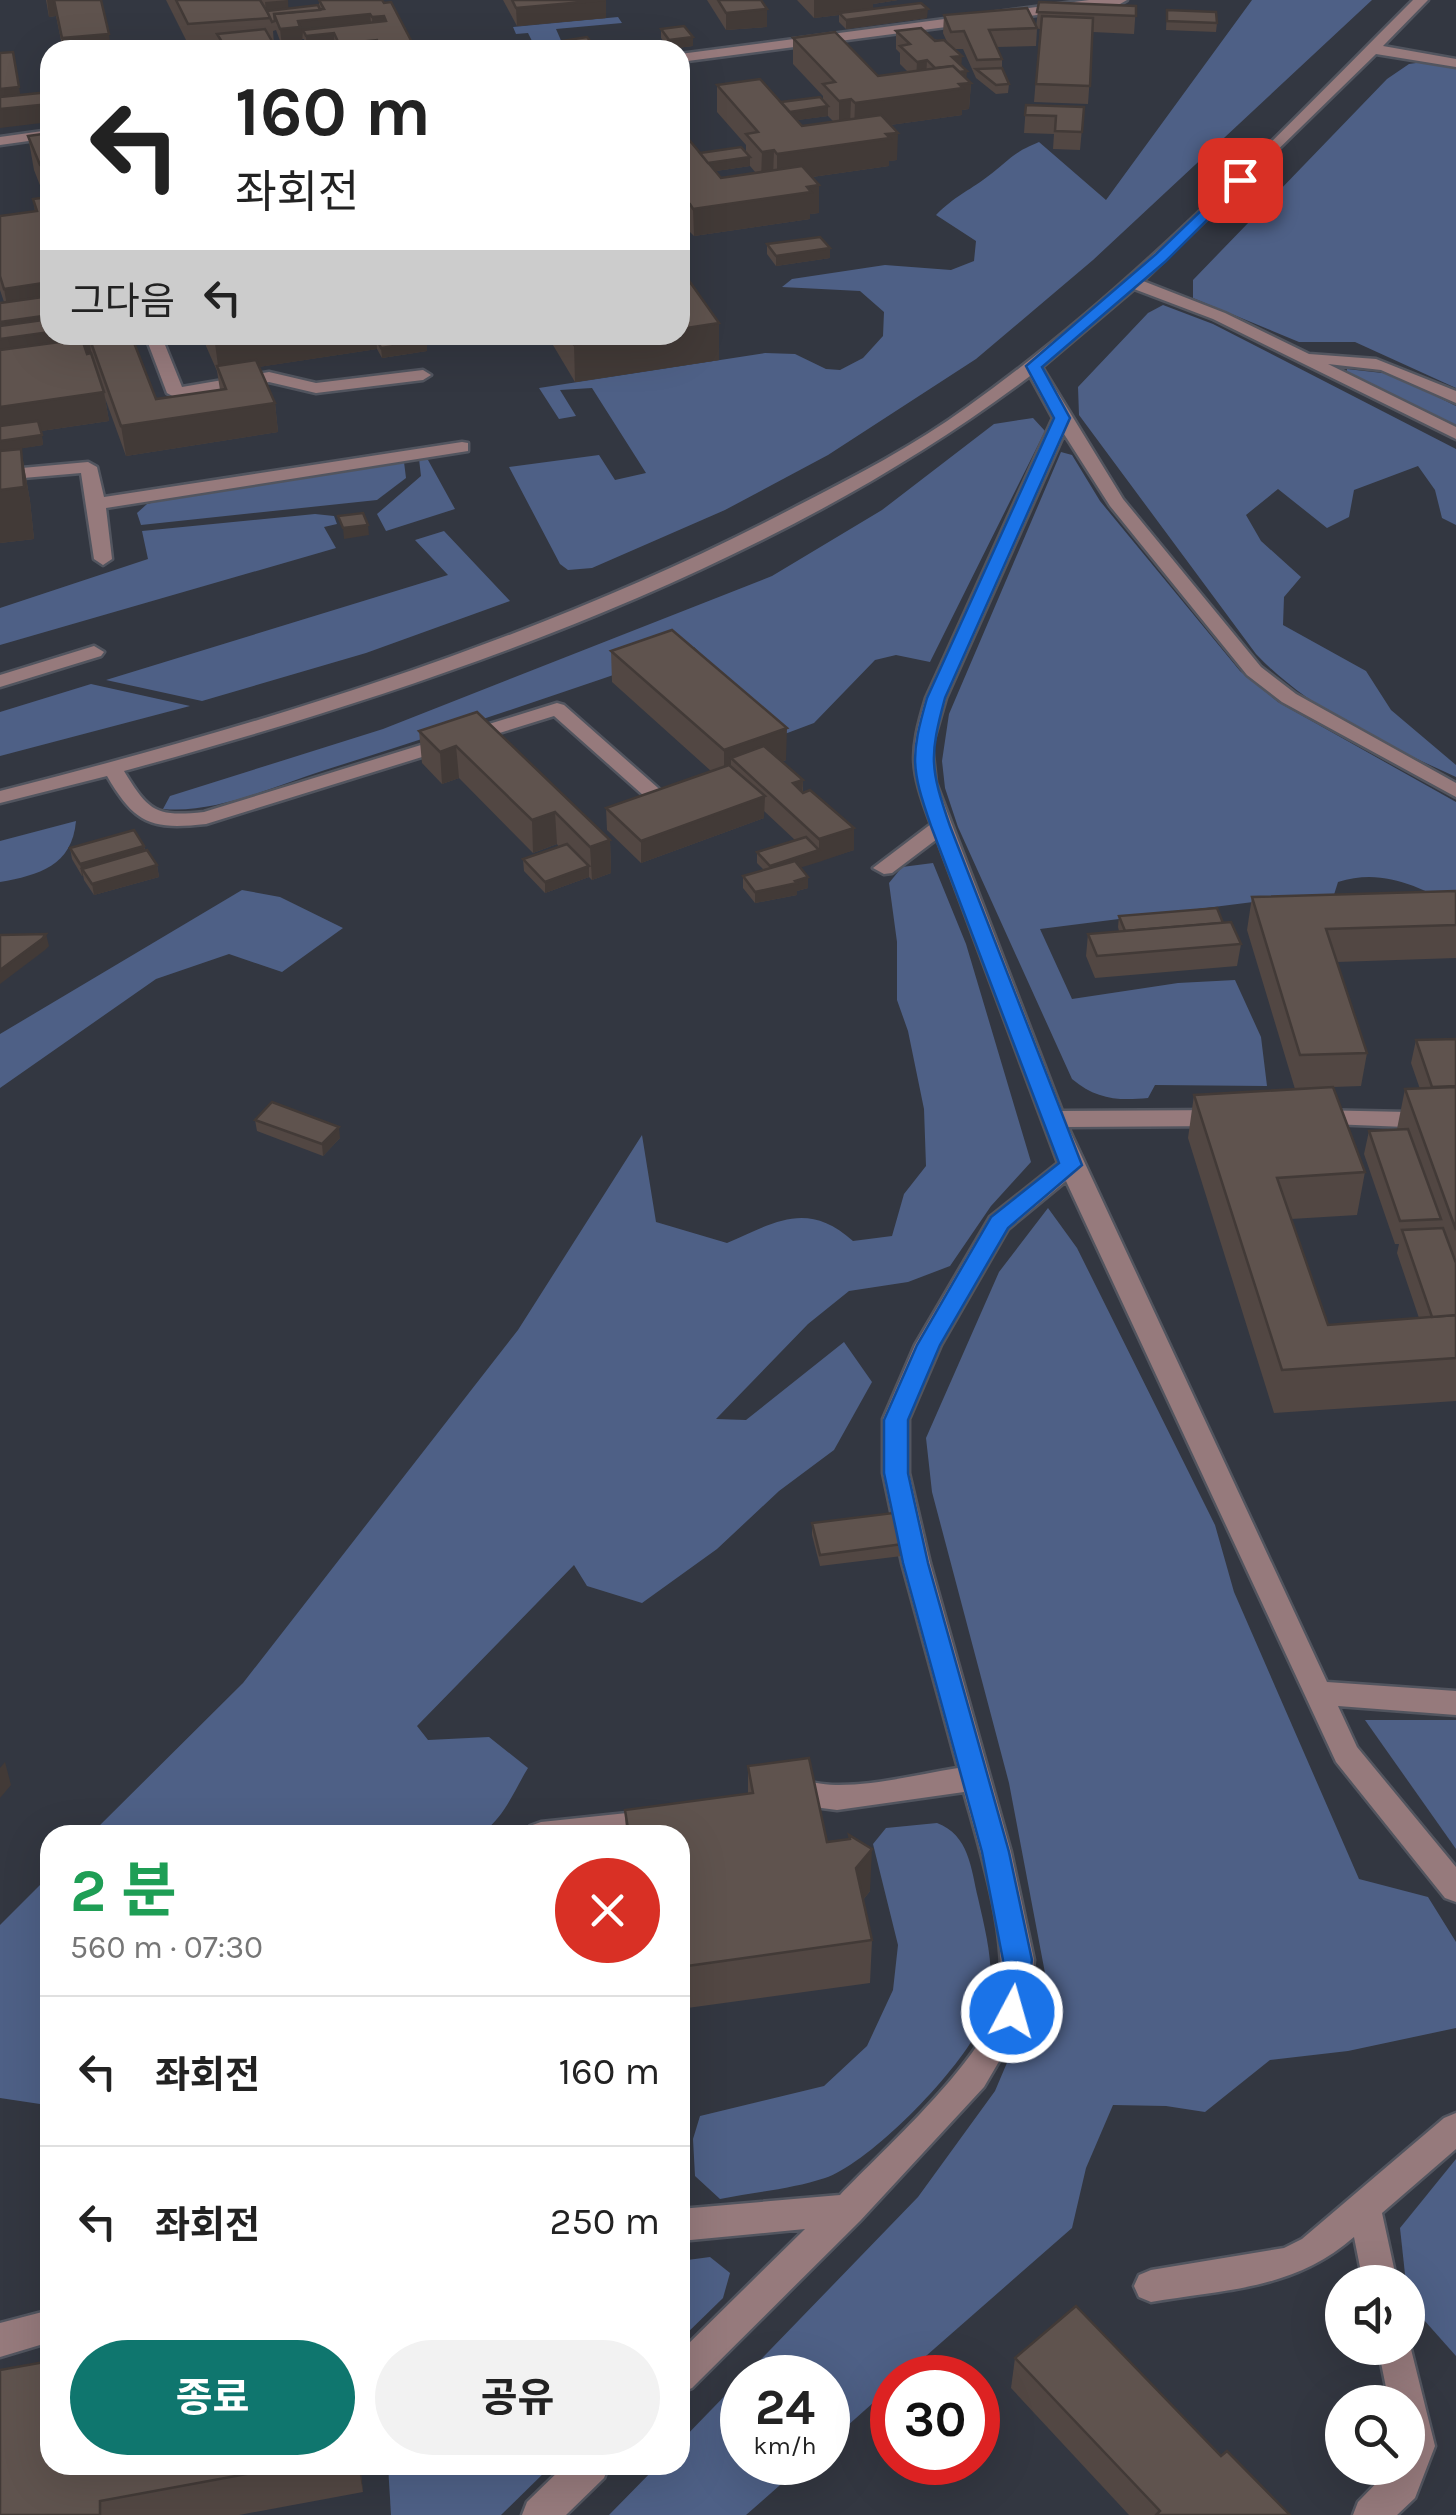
<!DOCTYPE html>
<html lang="ko">
<head>
<meta charset="utf-8">
<style>
	body { margin:0; font-family:Karla,"Noto Sans KR",sans-serif; background:#f2f2f2; color:#222; height:100vh; display:flex; flex-direction:column; font-size:38px; white-space:nowrap }
	* { box-sizing:border-box; margin:0 }
	p { font-size:32px; color:#767676 }
	.icon { flex:none; width:55px; height:55px; fill:none; stroke:currentColor; stroke-width:2; stroke-linecap:round; stroke-linejoin:round }
	.map { position:relative; flex:1; overflow:hidden }
	.details { position:absolute; left:40px; top:1825px; width:650px; height:650px; display:flex; flex-direction:column; background:#fff; border-radius:30px; box-shadow:0 10px 40px #0002 }
	.details>* { flex:none }
	.top-card { position:absolute; left:40px; top:40px; width:650px; height:305px; border-radius:30px; box-shadow:0 10px 40px #0002; background:#fff; color:#222; overflow:hidden }
	.controls { position:absolute; left:1325px; top:2265px; display:grid; gap:20px }
	.controls a { display:grid; place-items:center; width:100px; height:100px; border-radius:50%; background:#fff; box-shadow:0 10px 40px #0002; font-size:50px }
	.speed { position:absolute; left:720px; top:2355px; display:flex; gap:20px; font-size:50px; font-weight:700; text-align:center }
	.speed>* { display:grid; place-content:center; width:130px; height:130px; border-radius:50%; background:#fff; box-shadow:0 10px 40px #0002; line-height:1 }
	.speed small { font-size:25px; font-weight:400 }
	.speed .limit { border:15px solid #d22; background:#fff; color:#111 }
	.pin { position:absolute; display:grid; place-items:center; width:85px; height:85px; color:#fff; margin:-42px; border-radius:20px; box-shadow:0 5px 15px #0006 }
	.me { position:absolute; width:110px; margin:-55px; rotate:6deg; stroke-linejoin:round; filter:drop-shadow(0 0 8px #0008) }
	.turn { display:flex; align-items:center; gap:35px; height:210px; padding:0 30px; font-size:45px }
	.turn .icon { width:130px; height:130px; stroke-width:2.5 }
	.turn b { display:block; font-size:70px; line-height:85px }
	.then { display:flex; align-items:center; height:95px; padding:0 30px; background:#0003; gap:20px; font-size:38px }
	.round { display:grid; place-items:center; flex:none; width:105px; height:105px; border-radius:52px; background:#f2f2f2 }
	.head { display:flex; align-items:center; justify-content:space-between; height:170px; padding:0 30px }
	h1 { font-size:60px; font-weight:700; line-height:75px; color:#1e9e55 }
	.button { display:flex; gap:20px; margin-top:auto; padding:20px 30px }
	.button a { flex:1; height:115px; border-radius:60px; background:#0f766e; color:#fff; font-size:40px; font-weight:700; line-height:115px; text-align:center }
	.button a+a { background:#f2f2f2; color:#222 }
	ul { padding:0; list-style:none }
	li { display:flex; align-items:center; gap:30px; height:150px; padding:0 30px; border-top:2px solid #e0e0e0 }
	li div { flex:1 }
	li b { display:block; font-size:38px }
	li em { font-style:normal }
	.map>svg:first-child { display:block }
	.green { fill:#4e6086 }
	.lines { fill:none; stroke-linecap:round; stroke-linejoin:round }
	.minor-casing { stroke:#52555f; stroke-width:5 }
	.minor { fill:#967a7c; fill-rule:evenodd }
	.wall { fill:#524743; fill-rule:evenodd }
	.shaded-wall { fill:#423a37 }
	.building { fill:#5f534e; stroke:#423a37; stroke-width:2.5 }
	.route { fill:#1a73e8; stroke:#114b97; stroke-width:2.5 }
</style>
</head>
<body>
<div class="map">
<svg width="1456" height="2515" viewBox="0 0 1456 2515">
	<rect width="100%" height="100%" fill="#333741"/>
	<g class="green">
		<path d="M1252 0H1372L1093 260 976 359 828 455 725 510 592 568 568 570 560 564 509 467 599 455 615 480 646 473 592 388 560 390 576 416 559 419 539 388 765 353 795 354 826 369 840 370 863 358 883 336 884 312 860 291 782 287 792 279 885 265 951 270 974 261 976 241 936 215C955 196 967 192 987 177 1010 160 1010 154 1039 142L1106 200Z"/>
		<path d="M618 17 622 23 556 29 563 45 524 48 521 43 532 41 528 33 516 34 513 27Z"/>
		<path d="M1423 62 1456 68V388L1355 342H1299L1193 298V280L1387 79 1409 64Z"/>
		<path d="M1163 305 1213 324 1456 449V525L1442 518 1435 490 1418 466 1354 490 1349 517 1327 528 1278 489 1246 515 1261 541 1301 577 1284 597 1283 625 1366 671 1391 710 1456 765V777C1386 745 1309 710 1256 654L1079 415 1078 387 1148 313Z"/>
		<path d="M1347 369 1391 374 1456 406V427L1347 373Z"/>
		<path d="M1033 418 1045 431 930 662 896 655 875 660 814 723 782 735 694 647C571 690 449 731 325 770 274 786 216 814 163 809L170 796 383 729 772 576 882 510 994 424Z"/>
		<path d="M1061 452 1072 455 1100 501 1240 671 1278 702 1456 802V906C1417 886 1382 868 1338 882L1327 917 1261 901 1040 929 1072 999 1178 983 1235 980 1261 1037 1267 1086 1155 1085 1148 1098C1117 1101 1096 1099 1072 1079L958 827 945 788 942 761 949 714Z"/>
		<path d="M419 459 428 460 455 509 386 531 377 514 421 476Z"/>
		<path d="M404 462 406 478 377 500 141 525 137 513 147 504 163 500Z"/>
		<path d="M315 514 334 516 337 524 324 527 336 548 0 645V608L148 559 142 531Z"/>
		<path d="M444 531 510 601 366 653 202 701 106 680 448 575 415 540Z"/>
		<path d="M91 684 190 706 0 756V712Z"/>
		<path d="M76 821C72 866 39 875 0 882V841Z"/>
		<path d="M933 863 966 944 1031 1162 991 1206 950 1266 908 1282 849 1291 808 1324 716 1419 746 1420 844 1342 872 1382 834 1450 779 1491 717 1549 642 1603 587 1586 574 1565 417 1726 428 1740 489 1737 528 1768C515 1789 504 1818 483 1832 465 1843 343 1834 318 1829L312 1835H90L243 1683 518 1330 642 1135 656 1222 727 1243C776 1222 807 1200 853 1241L892 1236 904 1194 926 1166 924 1109 908 1031 897 1000V942L889 883 902 867Z"/>
		<path d="M242 890 280 897 343 928 282 972 229 954 156 979 0 1088V1034Z"/>
		<path d="M1048 1208 1077 1248 1215 1525 1234 1592 1359 1879 1428 1897 1456 1942V2028L1348 2051 1270 2060 1205 2112 1166 2106 1113 2105 1086 2168 1072 2228 902 2377 892 2378V2386L828 2443V2378H743L918 2197 995 2091 1045 1973 1009 1783 932 1492 926 1438 999 1272Z"/>
		<path d="M1365 1720H1456V1849Z"/>
		<path d="M937 1823C969 1835 971 1868 978 1898 986 1933 995 1968 989 2004 980 2052 872 2163 825 2178 792 2189 755 2192 720 2199L695 2176 693 2139 700 2116 824 2086 867 2046 893 1990 898 1945 873 1844 886 1828Z"/>
		<path d="M50 1875V2095L40 2104 0 2098V1925Z"/>
		<path d="M1456 2159V2356L1408 2302 1400 2228Z"/>
		<path d="M710 2257 730 2273 723 2298 680 2340V2261Z"/>
		<path d="M742 2378V2462L805 2463 746 2515H609L658 2465H680V2442Z"/>
		<path d="M388 2465H552L501 2515H391Z"/>
	</g>
	<g class="lines">
		<defs>
			<g id="minor">
				<path d="M1089 0H1127L1120 4 680 62V54Z"/>
				<path d="M1413 0H1428L1383 46 1456 59V67L1376 54 1143 281 1225 313 1309 354 1376 359 1456 391V403L1381 370 1328 364 1456 427V439L1213 319 1134 289 1042 367 1123 499 1261 667 1296 694 1456 783V797L1282 702 1247 675 1110 506 1064 434 946 698 932 746 936 783 1062 1111 1223 1110 1235 1118 1223 1126 1068 1127 1327 1682 1456 1691V1715L1338 1706 1357 1747 1456 1867V1902L1445 1898 1336 1762 1066 1181 1008 1229 941 1345 909 1419V1473L930 1563 1011 1852 1034 1960 1028 2012 984 2087 860 2221 692 2388 680 2393V2352L805 2229 680 2241V2209L840 2195C882 2151 979 2064 996 2009 1014 1954 979 1847 964 1792L837 1810 776 1802 772 1793 776 1784C800 1776 816 1786 839 1785 878 1785 919 1774 958 1768L902 1563 883 1473V1419L915 1345 990 1217 1058 1163 937 839 892 873 884 874 873 868 931 824C910 768 909 754 926 698L1053 418 1030 376C770 572 436 686 124 771 149 812 156 817 204 812L557 703 564 705 666 795 669 799 666 803H652L554 716 206 824C151 830 135 824 107 776L0 803V791C272 722 546 638 795 507 853 477 914 446 967 407 1131 290 1271 142 1413 0Z"/>
				<path d="M50 130V138L0 145V137Z"/>
				<path d="M145 335H161L182 387 269 372 316 383 423 370 431 375 423 380 316 393 269 382 176 398 167 393Z"/>
				<path d="M462 442 468 443V451L106 508 112 559 103 565 94 559 81 473 0 480V470L88 462 97 467 104 497Z"/>
				<path d="M94 646 104 652 101 656 0 687V675Z"/>
				<path d="M1313 1110 1456 1113V1129L1305 1123 1301 1118Z"/>
				<path d="M656 1810 667 1813 671 1822 667 1831 656 1834 526 1835 530 1826 541 1822Z"/>
				<path d="M1456 2113V2149L1382 2213 1397 2282H1363L1354 2237C1293 2290 1227 2289 1151 2302L1139 2297 1134 2286 1139 2275 1151 2270 1284 2248 1302 2239 1444 2118Z"/>
				<path d="M50 2310V2342L0 2357V2323Z"/>
				<path d="M1408 2337 1435 2446 1415 2498 1397 2515H1353L1358 2502 1391 2468H1408V2402H1389L1378 2348H1408Z"/>
				<path d="M565 2465H609L604 2478 566 2515H522L527 2502Z"/>
			</g>
		</defs>
		<use href="#minor" class="minor-casing"/>
		<use href="#minor" class="minor"/>
	</g>
	<g class="wall">
		<path d="M46 0H101L111 50H63L56 16 49 17Z"/>
		<path d="M166 0H288V8H319V0H382L416 50H305L304 39H302V44L282 46 276 30 273 31 274 44 277 50H219L218 48 191 50Z"/>
		<path d="M503 0H606V18L517 26Z"/>
		<path d="M707 0H761L767 27 726 30Z"/>
		<path d="M797 0H898L873 4V9L927 18 846 29 839 22V15L814 18Z"/>
		<path d="M1039 2 1136 6 1134 34 1093 32 1088 104 1034 102 1040 29H1037L1036 46 997 47 1002 59V68L1009 84 1008 93 996 94 976 78 963 49H955L966 78 971 83 969 109 962 110V115L890 125 897 160 889 161V166L812 177 819 213 810 214V219L694 236 690 232 680 233V129L700 153 746 152V145L717 112V85L781 102 823 101V96L793 64V38L878 76 908 72 900 64V53L896 49V31L947 42 943 33 944 15 1036 27ZM828 116 833 121 802 126 797 120ZM750 166 756 173 721 178 716 171Z"/>
		<path d="M1167 10 1217 23 1216 32 1166 30Z"/>
		<path d="M661 29 693 46 669 49 661 38Z"/>
		<path d="M1026 105 1084 107 1080 150 1053 149 1054 134 1024 133Z"/>
		<path d="M50 133V335H131L156 399 220 390 217 371 206 346 204 335H470L427 341V351L382 358 377 349 258 367 275 403 278 432 126 456 105 398 109 421 41 431 43 445 8 450 21 449 30 501 34 539 0 543V303L4 302 0 290V216L35 211 33 199 45 198 34 170 28 136Z"/>
		<path d="M767 244 830 258 776 266 767 254Z"/>
		<path d="M719 323V360L575 382 550 340V335H680Z"/>
		<path d="M611 651 786 760 782 762 803 780V793L854 850 800 867 808 877V888L797 891V895L755 903 743 888V876L764 870 757 863V852L795 840 764 811V818L641 863 607 830 606 808 711 771 612 682Z"/>
		<path d="M477 712 610 840 611 873 592 880 589 877 545 893 524 871 523 859 559 847 557 844 533 853 459 778 442 784 422 763 419 731Z"/>
		<path d="M144 846 145 850 157 865 159 877 94 895 84 880 83 875 82 876 72 859 70 848Z"/>
		<path d="M1456 891V958L1337 962 1367 1053 1361 1086 1333 1087 1365 1172 1357 1215 1291 1219 1328 1325 1419 1318 1397 1253 1399 1244H1395L1364 1154 1369 1131 1397 1129 1405 1089H1420L1411 1063 1416 1040 1456 1039V1401L1274 1413 1188 1138 1194 1095 1295 1089 1247 930 1252 897Z"/>
		<path d="M1119 916 1223 923 1241 944 1237 966 1095 978 1086 956 1088 934 1119 931 1118 927Z"/>
		<path d="M255 1120 340 1138 323 1156 257 1131Z"/>
		<path d="M812 1523 903 1544 902 1556 820 1566 812 1535Z"/>
		<path d="M748 1766 827 1842 870 1891 863 1900 872 1940 870 1983 680 2009V1835H626L625 1810 748 1794Z"/>
		<path d="M1015 2358 1221 2456 1290 2515H1129L1011 2388Z"/>
		<path d="M50 2465H360L363 2492 239 2515H0Z"/>
	</g>
	<g class="shaded-wall">
		<path d="M47 0H54L56 16 49 17Z"/>
		<path d="M288 0 289 18 266 11 265 2Z"/>
		<path d="M606 0V18L517 26 516 8Z"/>
		<path d="M814 0H898L873 4V11L814 18Z"/>
		<path d="M767 9V27L726 30V13Z"/>
		<path d="M928 9 927 18 846 29V20Z"/>
		<path d="M370 14 372 31 334 35 335 50H307L306 36 303 30 302 44 282 46 280 29 277 21Z"/>
		<path d="M384 16 385 34 373 35 372 17Z"/>
		<path d="M109 34 111 50H64L62 38Z"/>
		<path d="M693 37V46L669 49V40Z"/>
		<path d="M377 40 378 50H340L339 44Z"/>
		<path d="M594 46V50H563Z"/>
		<path d="M962 56 961 72 967 71 966 83H971L969 109 962 110V115L854 130 855 103 941 91 952 57Z"/>
		<path d="M927 60 926 78 916 80 917 62Z"/>
		<path d="M19 87 22 106 0 108V89Z"/>
		<path d="M851 99 850 126 839 127V101Z"/>
		<path d="M50 104V122L0 128V109Z"/>
		<path d="M828 106V116L776 123V114Z"/>
		<path d="M898 133 897 160 889 161V166L777 182V154Z"/>
		<path d="M774 150 773 177 761 179 762 152Z"/>
		<path d="M750 157V166L696 174 695 165Z"/>
		<path d="M50 164V200H46L40 165Z"/>
		<path d="M819 185V213L810 214V219L694 236 693 209Z"/>
		<path d="M690 204V232L680 233V205Z"/>
		<path d="M830 248V258L776 266V256Z"/>
		<path d="M50 282V311L9 317 4 289Z"/>
		<path d="M50 315V335H79L81 348 0 360V322Z"/>
		<path d="M719 323V360L575 382 574 345 638 335H680V329Z"/>
		<path d="M219 335H470L427 341V351L382 358 381 348 376 337 377 349 219 373 214 336Z"/>
		<path d="M89 337 93 366 88 367 83 338Z"/>
		<path d="M104 392 109 421 0 437V407Z"/>
		<path d="M275 403 278 432 126 456 121 426Z"/>
		<path d="M42 435 43 445 0 452V441Z"/>
		<path d="M21 449 30 501 34 539 0 543V490Z"/>
		<path d="M368 525 369 535 344 539 343 528Z"/>
		<path d="M787 728 786 760 748 774 731 758V780L724 782V750Z"/>
		<path d="M456 746 459 778 442 784 440 752Z"/>
		<path d="M803 780 802 802 793 783Z"/>
		<path d="M765 796 764 818 641 863V841Z"/>
		<path d="M555 812 557 844 533 853 532 820Z"/>
		<path d="M854 828V850L819 862V839Z"/>
		<path d="M610 840 611 873 592 880 590 847Z"/>
		<path d="M144 846 146 857 82 869 83 875 82 876 80 864Z"/>
		<path d="M819 850V862L770 877V866Z"/>
		<path d="M157 865 159 877 94 895 92 884Z"/>
		<path d="M589 866V877L545 893V882Z"/>
		<path d="M808 877V888L797 891V895L755 903V892Z"/>
		<path d="M46 934 49 946 45 950 0 984V970Z"/>
		<path d="M339 1127 340 1138 323 1156 322 1144Z"/>
		<path d="M5 1762 11 1785 0 1798V1768Z"/>
		<path d="M872 1849 870 1891 854 1911 856 1868Z"/>
		<path d="M358 2465H360L363 2492Z"/>
	</g>
	<g class="building">
		<path d="M54 0H101L109 34 62 38Z"/>
		<path d="M176 0H260L271 18 188 24Z"/>
		<path d="M319 0H382L384 3 391 2 416 50H382L377 40 339 44 334 33 306 36 303 30 386 21 384 16 372 17 370 14 298 21 300 27 280 29 274 14 324 9Z"/>
		<path d="M512 0H605L516 8Z"/>
		<path d="M718 0H761L767 9 726 13Z"/>
		<path d="M1039 2 1136 6V16L1037 12Z"/>
		<path d="M921 3 928 9 846 20 839 13Z"/>
		<path d="M318 5 320 10 274 14 275 21 272 22 267 11Z"/>
		<path d="M1027 8 1037 28 989 30 1002 59 977 60 964 31 951 32 944 15Z"/>
		<path d="M1167 10 1216 12 1217 23 1167 21Z"/>
		<path d="M1042 16 1093 18 1090 86 1036 84Z"/>
		<path d="M684 26 693 37 669 40 661 29Z"/>
		<path d="M921 28 935 41 944 40 962 56 952 57 967 71 959 72 953 66 935 68 927 60 917 62 900 46 910 44 896 31Z"/>
		<path d="M265 29 277 50H227L217 34Z"/>
		<path d="M835 32 878 76 953 66 971 83 959 84 963 88 855 103 851 99 839 101 823 84 835 82 793 38Z"/>
		<path d="M587 37 594 46 563 50H519L517 48Z"/>
		<path d="M13 52 19 87 0 89V53Z"/>
		<path d="M1002 68 1009 84 996 85 976 69Z"/>
		<path d="M760 79 802 126 881 115 898 133 886 134 890 138 777 154 774 150 762 152 746 134 758 132 717 85Z"/>
		<path d="M50 92V104L0 109V97Z"/>
		<path d="M820 97 828 106 790 112 781 102Z"/>
		<path d="M1026 105 1084 107 1082 132 1055 131 1056 116 1025 115Z"/>
		<path d="M680 129 721 178 802 166 819 185 807 187 811 192 693 209 690 204 680 205Z"/>
		<path d="M50 133V164L40 165 28 136Z"/>
		<path d="M741 147 750 157 708 163 700 153Z"/>
		<path d="M50 197V282L4 289 0 276V216L37 211 33 199Z"/>
		<path d="M820 237 830 248 776 256 767 244Z"/>
		<path d="M680 268 719 323 680 329Z"/>
		<path d="M50 296V315L0 322V303Z"/>
		<path d="M50 319V332L0 339V326Z"/>
		<path d="M82 335H131L156 399 226 389 217 366 256 360 275 403 121 426 89 337 83 338Z"/>
		<path d="M390 335H423L427 341 381 348 376 337Z"/>
		<path d="M568 335H638L574 345Z"/>
		<path d="M82 339 87 354 91 353 104 392 0 407V350Z"/>
		<path d="M38 421 42 435 0 441V426Z"/>
		<path d="M21 449 24 487 0 490V451Z"/>
		<path d="M363 513 368 525 343 528 338 516Z"/>
		<path d="M672 630 787 728 724 750 611 651Z"/>
		<path d="M477 712 610 840 590 847 555 812 532 820 456 746 440 752 419 731Z"/>
		<path d="M764 746 803 780 793 783 803 793 810 790 854 828 819 839 731 758Z"/>
		<path d="M729 765 765 796 641 841 606 808Z"/>
		<path d="M134 830 144 846 80 864 70 848Z"/>
		<path d="M806 837 819 850 770 866 757 852Z"/>
		<path d="M567 844 589 866 545 882 523 859Z"/>
		<path d="M147 850 157 865 92 884 82 869Z"/>
		<path d="M795 861 808 877 795 881 797 883 755 892 743 876Z"/>
		<path d="M1456 891V925L1326 929 1367 1053 1300 1055 1252 897Z"/>
		<path d="M1217 908 1223 923 1125 931 1119 916Z"/>
		<path d="M1231 922 1241 944 1097 956 1088 934Z"/>
		<path d="M46 934 42 939 0 970V935Z"/>
		<path d="M1456 1039V1086L1432 1087 1416 1040Z"/>
		<path d="M1333 1087 1365 1172 1277 1178 1328 1325 1456 1315V1358L1282 1370 1194 1095Z"/>
		<path d="M1456 1087V1230L1405 1089Z"/>
		<path d="M272 1102 339 1127 322 1144 255 1120Z"/>
		<path d="M1408 1129 1441 1219 1400 1221 1369 1131Z"/>
		<path d="M1443 1228 1456 1263V1315L1432 1317 1402 1230Z"/>
		<path d="M893 1513 903 1544 820 1555 812 1523Z"/>
		<path d="M809 1758 827 1842 850 1839 849 1835 872 1849 856 1868 872 1940 680 1967V1835H629L625 1810 753 1793 748 1766Z"/>
		<path d="M1076 2306 1221 2456 1227 2451 1290 2515H1156L1160 2511 1015 2358Z"/>
		<path d="M50 2361V2465H295L100 2501V2515H0V2370Z"/>
	</g>
	<path class="route" d="M1236 177 1247 180 1166 261 1042 367 1070 418 945 698C929 757 930 768 950 826L1082 1165 1008 1228 940 1345 908 1420V1473L928 1563 1009 1852 1032 1960 1023 2021 1012 2025 1002 2021 998 2012 1003 1960 982 1852 903 1563 884 1473V1420L917 1345 991 1217 1059 1163 931 826C911 768 910 757 927 698L1054 418 1026 366 1156 254Z"/>
</svg>
<div class="controls">
<a><svg class="icon" aria-label="sound" viewBox="0 0 24 24"><path d="M4 9h4l5-4v14l-5-4H4zM17 9q2 3 0 6"/></svg></a>
<a><svg class="icon" aria-label="search" viewBox="0 0 24 24"><circle cx="10" cy="10" r="6"/><path d="M15 15l6 6"/></svg></a>
</div>
<div class="speed"><div>24<small>km/h</small></div><div class="limit">30</div></div>
<div class="pin" style="left:1240px;top:180px;background:#d93025"><svg class="icon" aria-label="arrive" viewBox="0 0 24 24"><path d="M6 21V4h12l-3 4 3 4H6"/></svg></div>
<svg class="me" style="left:1012px;top:2012px" viewBox="-20 -20 40 40"><circle r="17" fill="#1a73e8" stroke="#fff" stroke-width="3"/><path d="M0-11L8 9 0 5-8 9z" fill="#fff"/></svg>
<div class="top-card">
<div class="turn"><svg class="icon" aria-label="left" viewBox="0 0 24 24"><path d="M17 20v-9H6M10 6l-5 5 5 5"/></svg><div><b>160 m</b>좌회전</div></div>
<div class="then">그다음<svg class="icon" aria-label="left" viewBox="0 0 24 24"><path d="M17 20v-9H6M10 6l-5 5 5 5"/></svg></div>
</div>
<section class="details">
<div class="head"><div><h1>2 분</h1><p>560 m · 07:30</p></div><a class="round" style="background:#d93025;color:#fff"><svg class="icon" aria-label="close" viewBox="0 0 24 24"><path d="M6 6l12 12M18 6L6 18"/></svg></a></div>
<ul>
<li><svg class="icon" aria-label="left" viewBox="0 0 24 24"><path d="M17 20v-9H6M10 6l-5 5 5 5"/></svg><div><b>좌회전</b></div><em>160 m</em></li>
<li><svg class="icon" aria-label="left" viewBox="0 0 24 24"><path d="M17 20v-9H6M10 6l-5 5 5 5"/></svg><div><b>좌회전</b></div><em>250 m</em></li>
</ul>
<div class="button"><a>종료</a><a>공유</a></div>
</section>
</div>
</body>
</html>
